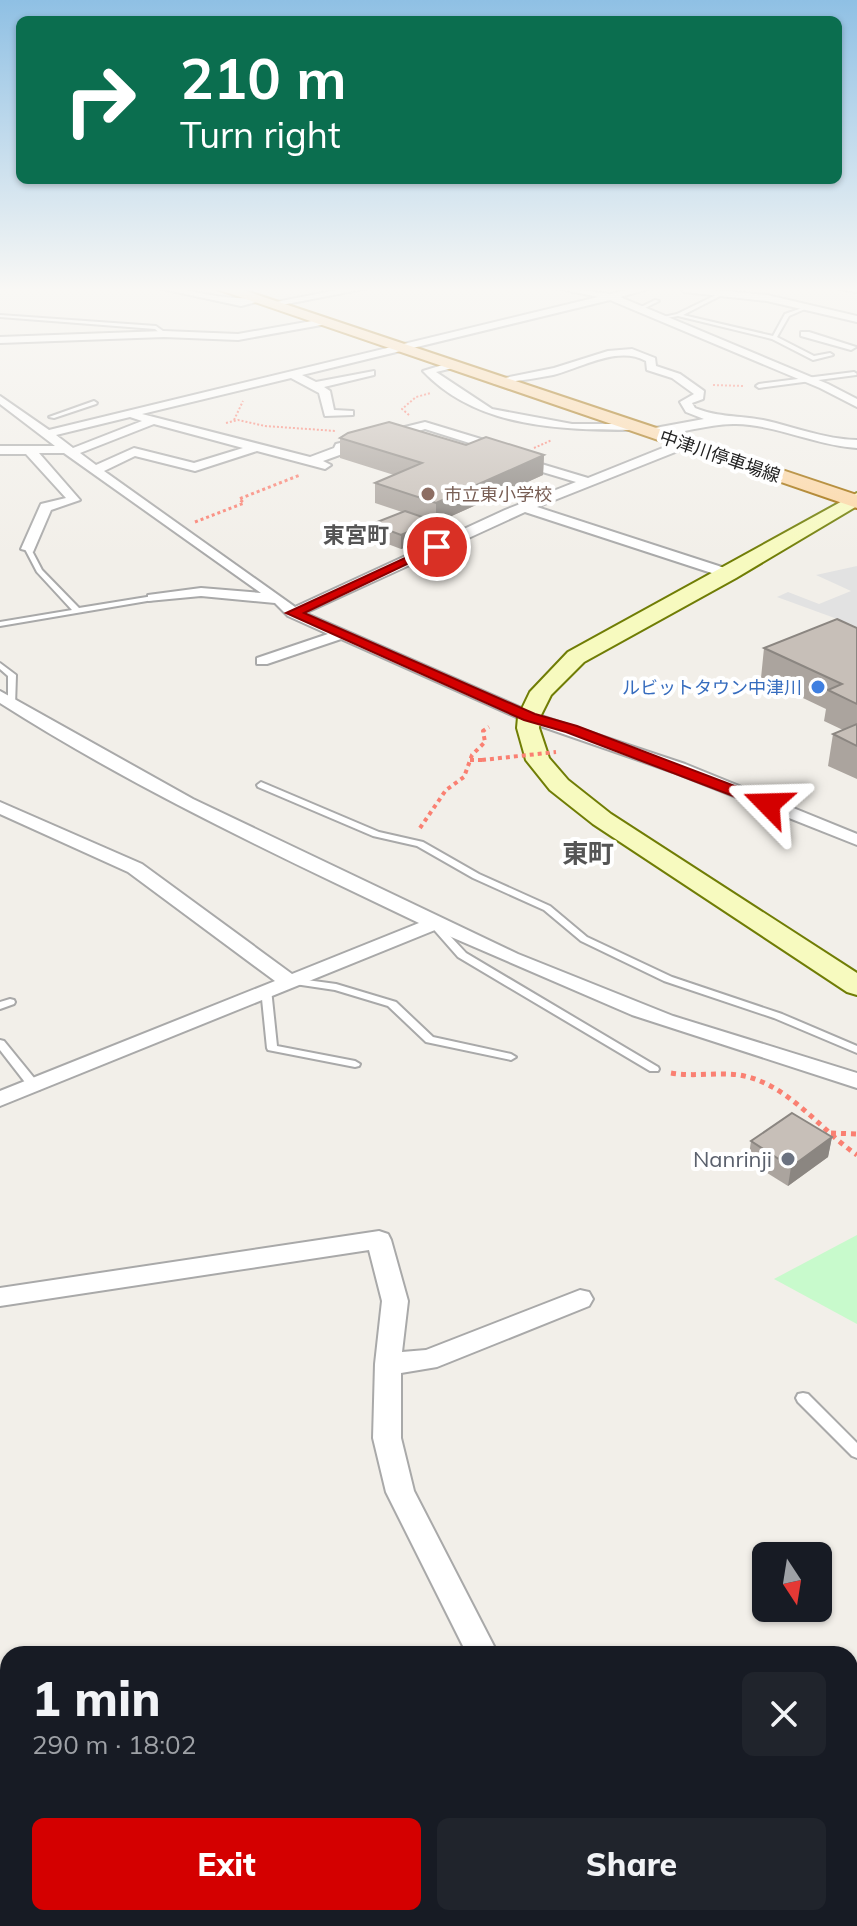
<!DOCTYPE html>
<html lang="en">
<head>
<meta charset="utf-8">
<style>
	body { margin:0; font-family:Mulish,"Noto Sans JP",sans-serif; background:#20242c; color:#f1f3f6; height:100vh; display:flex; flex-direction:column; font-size:30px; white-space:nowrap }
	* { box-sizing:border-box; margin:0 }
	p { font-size:26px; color:#9ea1a6 }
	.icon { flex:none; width:44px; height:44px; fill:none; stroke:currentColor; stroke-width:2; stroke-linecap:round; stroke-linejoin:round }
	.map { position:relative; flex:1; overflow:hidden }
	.side { position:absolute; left:0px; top:1646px; width:858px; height:280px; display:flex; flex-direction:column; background:#171b24; border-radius:24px 24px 0 0; box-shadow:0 2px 6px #0004 }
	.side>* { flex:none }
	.guide { position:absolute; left:16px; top:16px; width:826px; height:168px; border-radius:12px; box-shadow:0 2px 6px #0004; background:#0b6e4f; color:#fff; overflow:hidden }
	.needle { width:52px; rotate:168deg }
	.fabs { position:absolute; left:752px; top:1542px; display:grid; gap:16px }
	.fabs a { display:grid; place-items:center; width:80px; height:80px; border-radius:12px; background:#171b24; box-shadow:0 2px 6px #0004; font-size:40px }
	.pin { position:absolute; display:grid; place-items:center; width:68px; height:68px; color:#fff; margin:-34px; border:4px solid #fff; border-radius:50%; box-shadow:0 2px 8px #0007 }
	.me { position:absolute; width:88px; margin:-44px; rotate:292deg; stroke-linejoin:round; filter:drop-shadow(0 0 6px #0008) }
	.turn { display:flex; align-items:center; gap:28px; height:168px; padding:0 32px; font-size:36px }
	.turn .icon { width:104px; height:104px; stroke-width:2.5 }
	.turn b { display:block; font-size:56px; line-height:68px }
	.round { display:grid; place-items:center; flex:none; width:84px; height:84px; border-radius:12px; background:#20242c }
	.overview { display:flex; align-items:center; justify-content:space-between; height:136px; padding:0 32px }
	h1 { font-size:48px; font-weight:800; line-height:60px }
	.cta { display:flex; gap:16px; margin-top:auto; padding:16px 32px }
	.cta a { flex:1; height:92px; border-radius:12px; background:#d40000; color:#fff; font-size:32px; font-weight:800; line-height:92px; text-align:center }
	.cta a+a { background:#20242c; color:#f1f3f6 }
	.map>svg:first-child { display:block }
	.park { fill:#c8facc }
	.parking { fill:#e2e2e2 }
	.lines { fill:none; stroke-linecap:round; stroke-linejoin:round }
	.lane-casing { stroke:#a9a9a9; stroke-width:4 }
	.street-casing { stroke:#a9a9a9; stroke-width:4 }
	.secondary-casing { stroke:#707d05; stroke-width:4 }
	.primary-casing { stroke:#a06b00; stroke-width:4 }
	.path-far3 { stroke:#fa8072; stroke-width:2; stroke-dasharray:2 2; stroke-linecap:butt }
	.path-far2 { stroke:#fa8072; stroke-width:3; stroke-dasharray:3 3; stroke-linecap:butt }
	.path-far1 { stroke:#fa8072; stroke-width:4; stroke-dasharray:4 4; stroke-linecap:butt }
	.path { stroke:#fa8072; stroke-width:5; stroke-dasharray:5 5; stroke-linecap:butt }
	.lane { fill:#fff; fill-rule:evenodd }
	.street { fill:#fff; fill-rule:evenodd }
	.secondary { fill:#f7fabf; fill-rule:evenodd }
	.primary { fill:#fcd6a4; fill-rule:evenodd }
	.path-bridge { stroke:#fa8072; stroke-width:4; stroke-dasharray:4 4; stroke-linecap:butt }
	.wall { fill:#aba49e }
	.shaded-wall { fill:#8b8681 }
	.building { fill:#c7bfb8; stroke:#8b8681; stroke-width:2 }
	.route { fill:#d40000; stroke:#8a0000; stroke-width:2 }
	.education-dot { fill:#8d6e63; stroke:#fff; stroke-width:3 }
	.shop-dot { fill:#3f7fe0; stroke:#fff; stroke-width:3 }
	.worship-dot { fill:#6b7280; stroke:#fff; stroke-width:3 }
	.labels { text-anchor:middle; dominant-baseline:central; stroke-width:8; stroke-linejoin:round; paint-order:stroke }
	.far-street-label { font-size:18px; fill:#222; stroke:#fff }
	.far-education-label { font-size:18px; fill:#785e54; stroke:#fff; text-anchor:start }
	.far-shop-label { font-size:18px; fill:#366cbe; stroke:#fff; text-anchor:end }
	.far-quarter-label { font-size:22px; font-weight:bold; fill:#555; stroke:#fff }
	.worship-label { font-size:22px; fill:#5b616d; stroke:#fff; text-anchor:end }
	.quarter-label { font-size:26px; font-weight:bold; fill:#555; stroke:#fff }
</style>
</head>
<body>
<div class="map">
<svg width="857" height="1926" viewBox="0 0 857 1926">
	<rect width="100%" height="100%" fill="#f2efe9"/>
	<path class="park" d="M857 1235V1324L774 1279Z"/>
	<path class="parking" d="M857 566V641L851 624 777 597 788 592 819 604 851 591 816 575Z"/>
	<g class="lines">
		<defs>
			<g id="lane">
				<path d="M718 294 720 296 683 315 773 336 785 314 805 307V309L789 316 777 337 814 356 830 353 833 355 813 360 772 339 678 316 661 319 659 318 677 314Z"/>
				<path d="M655 300 659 301 641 310 637 309Z"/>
				<path d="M0 315 156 326 167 334 162 335 155 329 0 317Z"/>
				<path d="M854 372 857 374 856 375 759 388 756 386 759 384Z"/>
				<path d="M94 401 97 403 96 404 54 418 49 417Z"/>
				<path d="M28 547 31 549 42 570 79 608 153 596 157 598 153 600 0 626V622L72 610 37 572 25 549Z"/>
				<path d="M0 663 16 675 15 706H12L8 704V676L0 669Z"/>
				<path d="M261 782 379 832 423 842 479 874 550 906 587 937 672 977 782 1014 857 1046V1053L774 1018 664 981 581 941 544 910 473 878 417 846 373 836 258 787 257 785Z"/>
				<path d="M434 921 437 922 466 953 658 1067 659 1069 658 1071H650L458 957 429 924Z"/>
				<path d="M292 978 336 984 396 1002 433 1037 511 1054 516 1057 511 1060 426 1042 388 1006 335 990 288 983 287 981 288 979Z"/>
				<path d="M266 986 271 989 277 1046 355 1061 360 1064 359 1066 355 1067 268 1050 267 1048 261 989Z"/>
				<path d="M10 999 14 1000 15 1002 14 1004 0 1009V1002Z"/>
				<path d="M0 1040 4 1041 39 1084 40 1087 39 1090H31L0 1050Z"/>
				<path d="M803 1393 808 1394 857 1443V1458L852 1456 798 1402 796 1398 798 1394Z"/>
			</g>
			<g id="street">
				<path d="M153 287C189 287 224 303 259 297L264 300 241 306Z"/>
				<path d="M353 287H374L271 307 266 304Z"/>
				<path d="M551 287 611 294 639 287H656L620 297 828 384 857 399V407L820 388 610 300 302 375 316 382 374 371V375L324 387 330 391 334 410 353 411V415L325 416 319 393 291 378 142 414 310 457 334 448 336 444 425 422 504 446 508 454 588 478 680 441H688V447L537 507 734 571V577H724L525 512 305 613 535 714 685 764 857 834V845L673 772 523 720 341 639 267 664H257V658L328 634 288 616 275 603 201 596 148 601V595L201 588 261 593 64 453H39L80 500 51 510 33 552 21 549 41 504 66 498 26 454H0V446H55L0 404V396L49 430 598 297ZM130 417 142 421 73 448 56 435ZM154 424 243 448 194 463 134 448 96 465 80 453ZM425 429 495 451 499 459 576 482 505 510 295 607 104 471 135 456 195 471 257 451 325 469 331 465 323 461 345 453 347 449C373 440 399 438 425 429Z"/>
				<path d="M681 287 767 295 857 316V322L767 301 684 292Z"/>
				<path d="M838 287H857V292L840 289Z"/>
				<path d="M323 319 327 320V324L238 340 164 337 0 343V337L164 331 238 334Z"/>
				<path d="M801 332H809L856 347 851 350 801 336Z"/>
				<path d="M632 349 655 358 656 366 680 374 704 391 703 399 692 403 695 408C721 418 737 415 763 420 795 427 824 439 857 440V448C815 445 777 425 736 424 705 423 673 438 644 434V430L704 419 686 412 680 402 694 394 672 378 647 370 646 361C618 345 581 368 553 375 534 379 514 381 495 384L490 381 554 368 608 351Z"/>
				<path d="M449 363 454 366 453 368 436 372 492 409 572 424H634L640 427 634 430C560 430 477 428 423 371Z"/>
				<path d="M0 691 193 799 518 954 673 1016 857 1073V1088L632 1015 435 930 0 1106V1091L275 981 128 872 0 814V802L142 864 292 974 419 923C277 855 133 788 0 703Z"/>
				<path d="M379 1231 388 1234 391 1240 408 1301 402 1352 426 1350 580 1290 589 1292 593 1299 589 1306 437 1367 401 1373V1438L414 1491 498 1654H467L386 1492 373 1438 375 1364 382 1301 369 1250 0 1306V1288Z"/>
				<path d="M857 1725V1756L850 1759V1728Z"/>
				<path d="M402 1918H452L449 1926H398Z"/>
				<path d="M680 1918H714L718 1926H682Z"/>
			</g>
			<path id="secondary" d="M857 493V506L736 578 584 662 551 695 540 717 539 728 549 758 568 780 611 814 857 973V995L847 992 593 824 550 790 526 760 517 728 518 717 530 692 568 652Z"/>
			<path id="primary" d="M211 287H234L857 495V508Z"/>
		</defs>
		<use href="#lane" class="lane-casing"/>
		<use href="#street" class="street-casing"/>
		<use href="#secondary" class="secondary-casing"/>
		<use href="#primary" class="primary-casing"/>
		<g class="path-far3">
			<path d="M713 385 744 386"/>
			<path d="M409 415 402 409 416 397 431 393"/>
			<path d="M234 420 243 401"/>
			<path d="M226 423 238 420 265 426 336 431"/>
			<path d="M534 448 552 440"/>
		</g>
		<path class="path-far2" d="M195 522 244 503 239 499 300 475"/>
		<g class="path-far1">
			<path d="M470 760H482"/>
			<path d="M420 828 446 790 464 777 472 755 485 742 483 731 489 727"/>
		</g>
		<g class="path">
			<path d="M671 1073C694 1077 717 1072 739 1075 788 1083 819 1129 857 1155"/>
			<path d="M831 1133 857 1134"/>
		</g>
		<use href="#lane" class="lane"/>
		<use href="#street" class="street"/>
		<use href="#secondary" class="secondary"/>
		<use href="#primary" class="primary"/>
		<path class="path-bridge" d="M482 760 556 752"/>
	</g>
	<g class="wall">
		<path d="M340 438 466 445 544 455 543 475 436 523 434 522V536L401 549 372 538V524L402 512 375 503V483L394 475 340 458Z"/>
		<path d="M857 628V779L828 766 833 734 843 730 824 721 826 709 761 678 764 648Z"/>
		<path d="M832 1137 828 1157 788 1186 748 1161 751 1141Z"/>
	</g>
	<g class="shaded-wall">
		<path d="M544 455 543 475 436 523V503Z"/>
		<path d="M434 521V536L401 549V535Z"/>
		<path d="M832 1137 828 1157 788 1186 791 1167Z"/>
	</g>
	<g class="building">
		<path d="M389 422 466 445 486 437 544 455 436 503 375 483 422 463 340 438 348 433Z"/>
		<path d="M405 511 434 521 401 535 372 524Z"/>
		<path d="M837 619 857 628V704L828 690 842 684 764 648Z"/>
		<path d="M857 724V746L833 734Z"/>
		<path d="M792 1113 832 1137 791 1167 751 1141Z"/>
	</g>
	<linearGradient id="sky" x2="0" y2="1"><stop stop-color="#8fc0e4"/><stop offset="0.52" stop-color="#f9f8f5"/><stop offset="1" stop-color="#f9f8f5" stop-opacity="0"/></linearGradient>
	<rect width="857" height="557" fill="url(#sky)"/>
	<path class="route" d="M433 545 443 547 304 613 535 714 577 726 774 801V807H762L566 732 524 720 286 613Z"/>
	<circle class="education-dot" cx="428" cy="494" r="8"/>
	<circle class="shop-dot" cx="818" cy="687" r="8"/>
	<circle class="worship-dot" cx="788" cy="1159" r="8"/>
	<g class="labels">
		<g class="far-street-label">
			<text transform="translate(720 456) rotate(19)">中津川停車場線</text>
		</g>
		<g class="far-education-label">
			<text x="444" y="494">市立東小学校</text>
		</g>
		<g class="far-shop-label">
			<text x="802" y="687">ルビットタウン中津川</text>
		</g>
		<g class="far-quarter-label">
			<text x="356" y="535">東宮町</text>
		</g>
		<g class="worship-label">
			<text x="772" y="1159">Nanrinji</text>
		</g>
		<g class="quarter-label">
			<text x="588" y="853">東町</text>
		</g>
	</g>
</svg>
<div class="fabs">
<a><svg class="needle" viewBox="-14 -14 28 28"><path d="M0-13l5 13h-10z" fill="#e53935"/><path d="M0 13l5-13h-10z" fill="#9ea1a6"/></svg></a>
</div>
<div class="pin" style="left:437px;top:547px;background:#d93025"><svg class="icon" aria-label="arrive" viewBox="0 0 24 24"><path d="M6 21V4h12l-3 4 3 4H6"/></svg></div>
<svg class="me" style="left:768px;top:804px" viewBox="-20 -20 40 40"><path d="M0-17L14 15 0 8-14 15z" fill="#d40000" stroke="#fff" stroke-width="4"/></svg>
<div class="guide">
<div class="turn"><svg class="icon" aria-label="right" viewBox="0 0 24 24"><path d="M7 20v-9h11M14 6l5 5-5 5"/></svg><div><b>210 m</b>Turn right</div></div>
</div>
<section class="side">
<div class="overview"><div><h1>1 min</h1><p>290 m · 18:02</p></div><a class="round"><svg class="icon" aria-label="close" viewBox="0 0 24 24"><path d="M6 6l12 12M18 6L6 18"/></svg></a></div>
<div class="cta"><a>Exit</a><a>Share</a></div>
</section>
</div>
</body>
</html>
